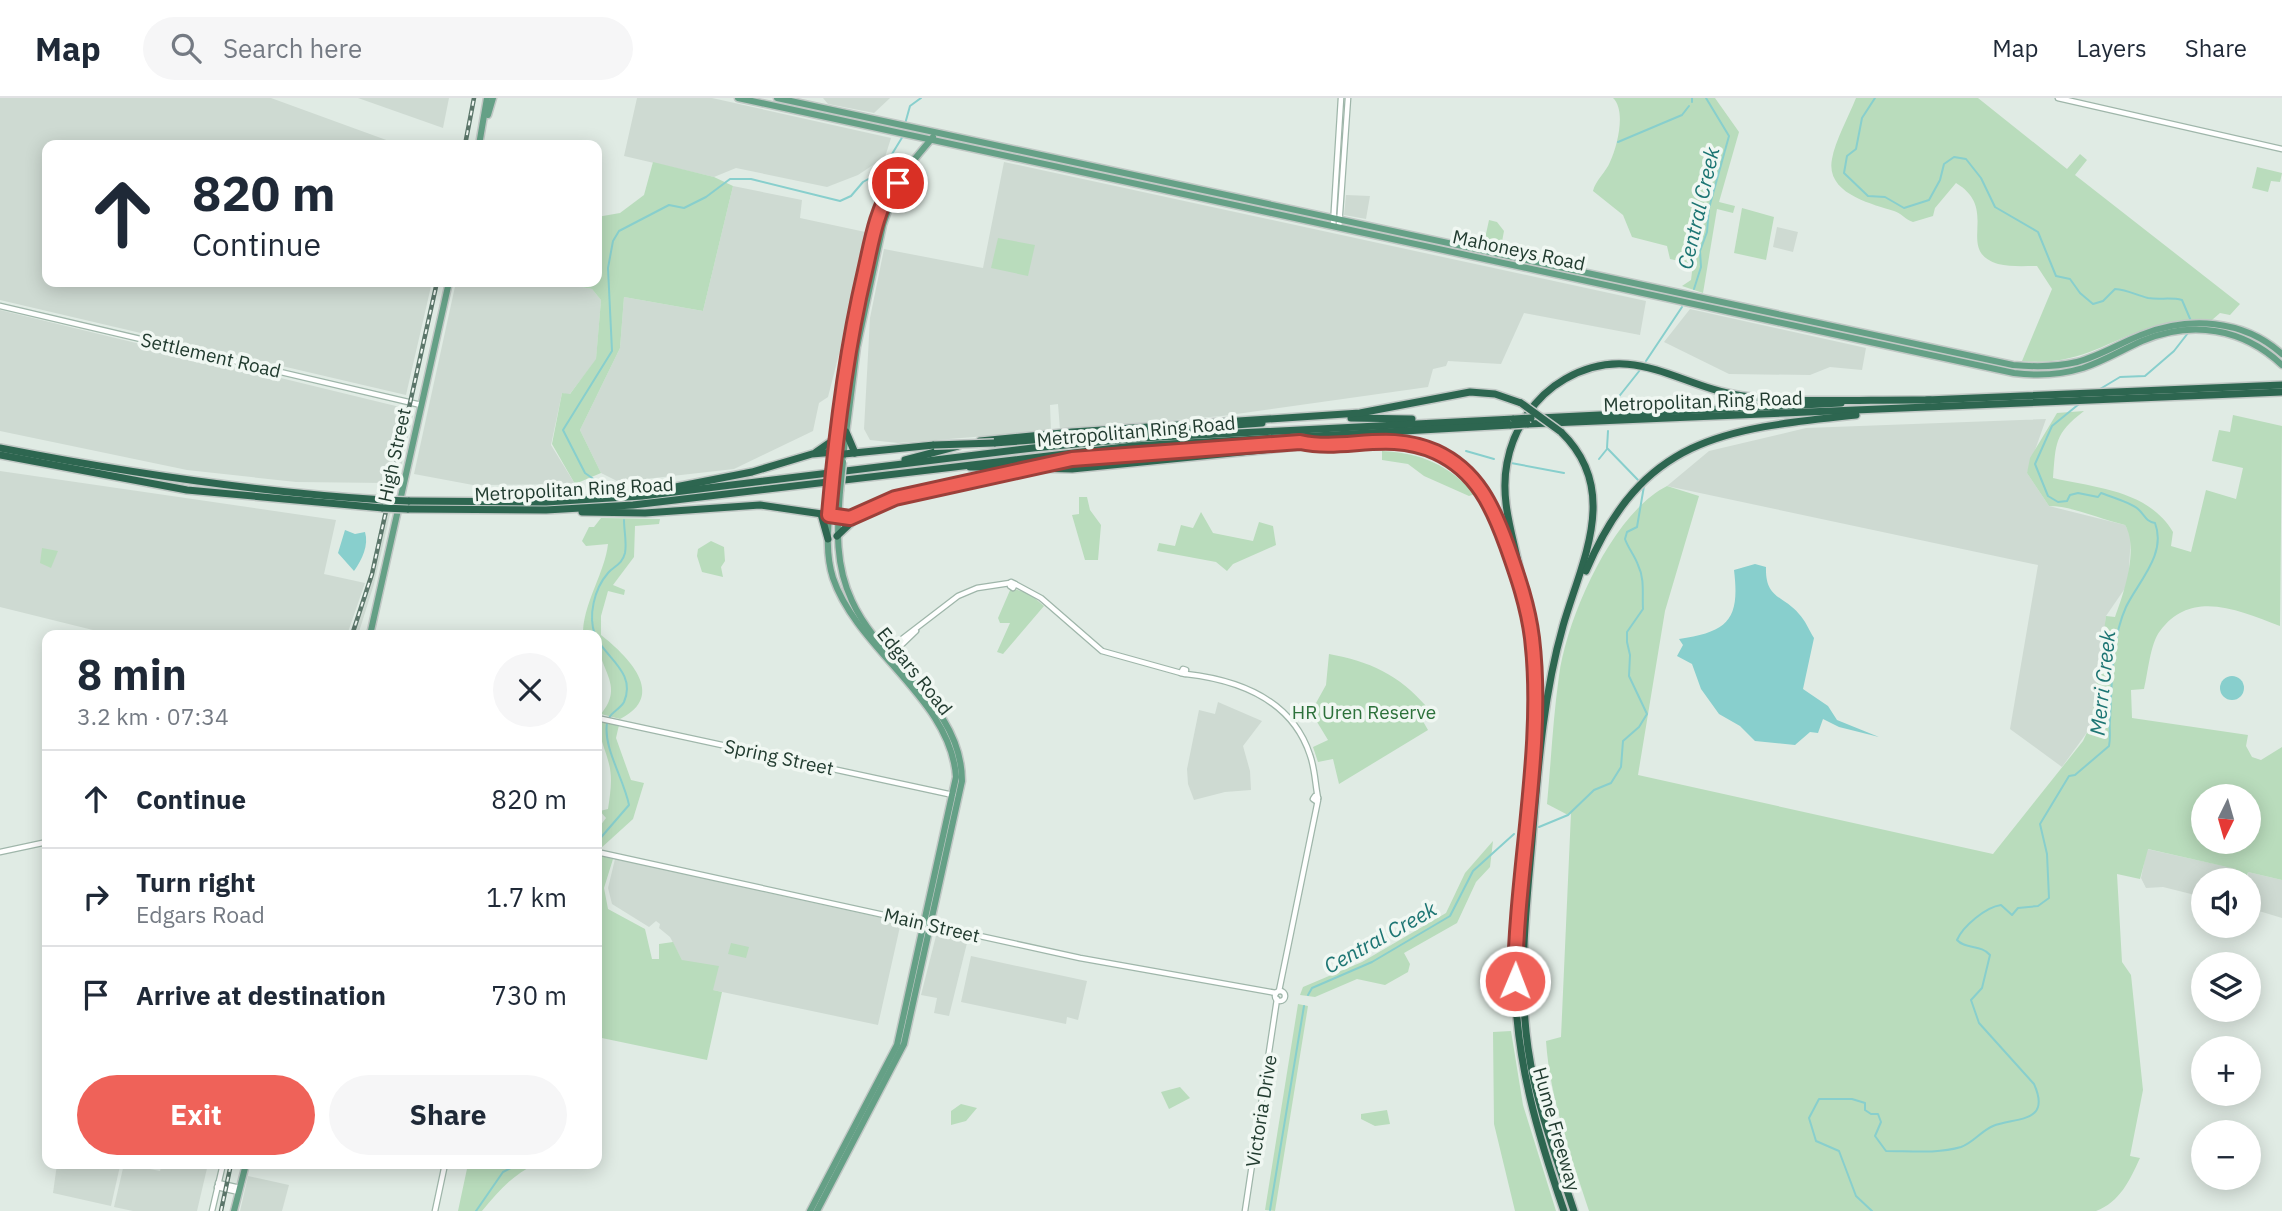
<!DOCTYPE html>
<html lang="en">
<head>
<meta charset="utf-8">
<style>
	body { margin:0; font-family:"IBM Plex Sans",sans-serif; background:#f6f6f7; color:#1f2937; height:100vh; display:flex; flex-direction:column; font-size:26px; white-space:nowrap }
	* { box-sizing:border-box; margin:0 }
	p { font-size:23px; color:#747a83 }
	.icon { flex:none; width:38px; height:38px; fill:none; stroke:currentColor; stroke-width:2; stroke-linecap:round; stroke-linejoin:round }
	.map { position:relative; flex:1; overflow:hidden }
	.panel { position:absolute; left:42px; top:532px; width:560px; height:539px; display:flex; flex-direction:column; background:#fff; border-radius:14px; box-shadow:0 4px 18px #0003 }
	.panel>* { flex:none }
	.banner { position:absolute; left:42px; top:42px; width:560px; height:147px; border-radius:14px; box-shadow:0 4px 18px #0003; background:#fff; color:#1f2937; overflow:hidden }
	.needle { width:46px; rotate:185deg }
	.controls { position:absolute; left:2191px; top:686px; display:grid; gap:14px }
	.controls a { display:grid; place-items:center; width:70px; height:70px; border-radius:50%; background:#fff; box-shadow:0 4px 18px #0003; font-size:35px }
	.pin { position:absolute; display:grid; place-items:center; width:60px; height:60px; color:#fff; margin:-30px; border:4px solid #fff; border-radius:50%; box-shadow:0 2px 7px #0007 }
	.me { position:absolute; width:77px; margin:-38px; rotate:1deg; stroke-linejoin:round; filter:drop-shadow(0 0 5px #0008) }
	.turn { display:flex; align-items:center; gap:24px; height:147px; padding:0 35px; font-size:32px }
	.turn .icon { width:91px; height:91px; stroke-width:2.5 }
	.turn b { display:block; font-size:49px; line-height:60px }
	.round { display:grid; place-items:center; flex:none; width:74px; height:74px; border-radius:37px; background:#f6f6f7 }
	.overview { display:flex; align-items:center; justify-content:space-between; height:119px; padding:0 35px }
	h1 { font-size:42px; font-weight:800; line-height:52px }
	.action { display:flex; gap:14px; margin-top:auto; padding:14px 35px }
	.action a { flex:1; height:80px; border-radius:42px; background:#ef6259; color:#fff; font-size:28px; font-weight:800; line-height:80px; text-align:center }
	.action a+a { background:#f6f6f7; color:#1f2937 }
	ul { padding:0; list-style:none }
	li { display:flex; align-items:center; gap:21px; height:98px; padding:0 35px; border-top:2px solid #e0e1e3 }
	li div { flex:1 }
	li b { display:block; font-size:26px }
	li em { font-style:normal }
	header { display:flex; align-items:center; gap:42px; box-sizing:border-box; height:98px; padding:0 35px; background:#fff; border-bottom:2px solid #e0e1e3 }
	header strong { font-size:33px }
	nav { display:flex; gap:38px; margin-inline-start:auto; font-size:24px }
	.search { width:490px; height:63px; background:#f6f6f7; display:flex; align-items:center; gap:18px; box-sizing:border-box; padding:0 24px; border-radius:38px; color:#747a83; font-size:26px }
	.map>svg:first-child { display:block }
	.built { fill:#cedad2 }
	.green { fill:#b9dcbc; fill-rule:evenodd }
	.water { fill:#88cfcd }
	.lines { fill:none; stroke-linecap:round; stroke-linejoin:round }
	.stream { stroke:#88cfcd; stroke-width:2 }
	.secondary-casing { stroke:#9fb6aa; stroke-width:7 }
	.primary-casing { stroke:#c1c8c5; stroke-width:9 }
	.highway-casing { stroke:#c1c8c5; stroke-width:10 }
	.secondary { stroke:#fff; stroke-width:4.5 }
	.primary { stroke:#65a086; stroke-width:6 }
	.highway { stroke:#2d6650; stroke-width:7 }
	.rail-casing { stroke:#5b766a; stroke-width:4.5 }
	.rail { stroke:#f0f7f2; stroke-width:2; stroke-dasharray:5; stroke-linecap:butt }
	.primary-bridge-casing { stroke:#c1c8c5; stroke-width:9; stroke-linecap:butt }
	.highway-bridge-casing { stroke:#c1c8c5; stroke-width:10; stroke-linecap:butt }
	.primary-bridge { stroke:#65a086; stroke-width:6 }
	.highway-bridge { stroke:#2d6650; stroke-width:7 }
	.route-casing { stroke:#9b403a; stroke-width:18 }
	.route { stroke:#ef6259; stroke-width:12 }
	.labels { text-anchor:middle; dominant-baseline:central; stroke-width:7; stroke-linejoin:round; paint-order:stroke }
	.street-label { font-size:19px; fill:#213b2f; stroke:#f0f7f2 }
	.park-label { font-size:19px; fill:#2c713a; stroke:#f0f7f2 }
	.water-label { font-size:21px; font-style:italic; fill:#1c7573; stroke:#f0f7f2 }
</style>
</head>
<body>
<header>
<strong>Map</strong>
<div class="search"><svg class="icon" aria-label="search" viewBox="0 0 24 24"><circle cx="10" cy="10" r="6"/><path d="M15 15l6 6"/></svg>Search here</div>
<nav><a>Map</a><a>Layers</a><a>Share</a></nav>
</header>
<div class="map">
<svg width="2282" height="1113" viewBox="0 0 2282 1113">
	<rect width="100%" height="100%" fill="#e0ebe4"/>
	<g class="built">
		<path d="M0 0H271L400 47H47V184H432L406 297 0 202Z"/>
		<path d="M358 0H449L443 30Z"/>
		<path d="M637 0H712L891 40 885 59 858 77 827 89 736 70 714 79 624 58Z"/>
		<path d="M823 0H890L874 15 828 6Z"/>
		<path d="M1004 64 1646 203 1640 237 1524 215 1501 266 1448 263 1446 268 1433 271 1428 289 1222 318 1060 332 1058 306 1050 307 1051 333 898 345 870 342 864 331 870 220 884 151 983 170Z"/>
		<path d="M733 88 802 102 800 120 870 135 828 299 819 305 813 333 734 371 619 384 601 375 580 332 620 250 624 199 703 213Z"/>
		<path d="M1346 97 1370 98 1366 121 1344 117Z"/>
		<path d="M1777 129 1798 134 1793 154 1773 149Z"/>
		<path d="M456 184H557L592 191 601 202 596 262 569 297 562 295 551 347 575 386 473 387 414 376Z"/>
		<path d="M1690 211 1866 250 1862 272 1830 269 1810 277 1729 276 1664 244Z"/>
		<path d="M0 212 404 310 387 385 296 384 187 372 0 333Z"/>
		<path d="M406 310 414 312 374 486 358 537H350L370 476Z"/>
		<path d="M2046 321 2027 375 2049 408 2125 427 2131 437 2128 486 2106 518 2098 594 2088 633 2062 669 2010 631 2038 467 1667 388 1709 353 1806 330Z"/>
		<path d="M0 373 336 422 324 476 365 485 347 537H113L0 509Z"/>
		<path d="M1218 604 1262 623 1243 648 1250 673 1251 692 1225 694 1194 702 1188 686 1187 671 1199 612 1215 616Z"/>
		<path d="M2147 751 2237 771 2234 782H2203V799L2163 789 2146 790 2141 780Z"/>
		<path d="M615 761 901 824 878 927 713 892 682 862 670 839 659 830 660 826 656 823 649 829 612 806 608 790Z"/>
		<path d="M2248 774 2282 782V820L2249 810Z"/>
		<path d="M937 834 968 841 949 918 934 915 937 900 921 897Z"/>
		<path d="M971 858 1087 883 1078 922 1067 919 1066 926 961 904Z"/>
		<path d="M57 1066 120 1068 111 1108 53 1095Z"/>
		<path d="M124 1066 160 1073 162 1066H208L197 1113H133L114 1109Z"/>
		<path d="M248 1078 289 1087 282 1113H240Z"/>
	</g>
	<g class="green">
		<path d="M1613 0H1715L1739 34 1719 104 1735 108 1733 115 1717 111 1703 195 1682 188 1691 182 1693 166 1670 161 1667 148 1632 139 1623 117 1593 93C1595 83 1606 74 1610 64 1618 47 1626 12 1613 0Z"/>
		<path d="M1856 0H1978L2067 71 2080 56 2087 62 2075 77 2240 206 2230 217 2220 215 2212 222C2191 222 2172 223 2152 229 2102 245 2080 268 2022 263L2052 191 2037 168C2025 168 2010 169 1998 166 1954 152 2001 112 1956 85L1935 110 1933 118 1913 124C1906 122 1901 115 1894 113 1873 106 1825 96 1832 61 1835 43 1849 18 1856 0Z"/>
		<path d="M653 64 714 79 733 88 703 213 624 199 620 250 580 332 601 375 575 386 552 346 562 295 570 296 596 261 601 202 592 191 557 184H597V119L620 115 644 97Z"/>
		<path d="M2257 69 2282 75 2280 84 2271 83 2268 94 2252 90Z"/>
		<path d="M1742 110 1774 119 1766 162 1734 155Z"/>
		<path d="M1489 122 1497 124 1504 133 1501 149 1484 145Z"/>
		<path d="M998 140 1035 147 1028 178 991 170Z"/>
		<path d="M2084 313C2054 336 2056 345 2053 380 2096 390 2148 392 2173 434L2171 448 2191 454 2206 392 2236 401 2243 370 2212 363 2219 332 2230 334 2233 317 2282 328 2280 528C2240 513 2192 490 2160 533 2150 546 2148 575 2144 591L2131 592 2132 620 2248 637 2246 648 2252 659 2261 662 2282 649V782L2248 774 2246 782H2234L2236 771 2148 751 2140 781 2117 776 2122 864 2131 877 2143 992 2130 1058 2140 1060C2130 1082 2120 1104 2096 1113H1589C1571 1057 1550 1002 1546 943L1561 939 1571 715 1568 717 1547 706C1551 664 1553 620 1559 578 1567 519 1612 416 1667 388L1699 398 1665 513 1638 677 1993 756 2083 643 2091 626 2106 518 2115 519C2124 495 2139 450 2125 427 2100 421 2072 408 2049 408L2027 375 2030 360 2057 315ZM2249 698V744H2203V698Z"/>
		<path d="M1382 353C1422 355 1448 367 1475 396L1469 398 1424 378 1408 366 1382 362Z"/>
		<path d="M1079 399H1087L1090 412 1101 427 1098 462H1085L1072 417 1079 416Z"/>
		<path d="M1201 414 1213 435 1253 443 1259 424 1273 428 1276 447 1233 466 1227 473 1216 464 1157 453 1159 445 1175 448 1181 427 1193 430Z"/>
		<path d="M601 420 660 421 659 426 635 428 634 459 613 487 625 492 624 497 608 493 601 518V537C626 557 669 597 620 621L601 616C626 586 597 572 597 537H585L583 533C585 502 605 474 608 446L586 448 582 443 589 429H594Z"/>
		<path d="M711 443 724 449 725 463 721 469 723 479 702 474 697 458 698 451Z"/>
		<path d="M42 450 58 453 51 470 40 465Z"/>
		<path d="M1011 490 1030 496 1044 508 1003 556 997 554 1010 525H1000L998 520Z"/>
		<path d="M1329 556C1369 563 1399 577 1426 608L1417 613 1428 632 1339 686 1333 661 1318 664 1313 649 1328 642 1311 614 1326 587Z"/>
		<path d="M601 623 619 627 616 640 631 682 644 685 633 721 600 751 597 750V732L606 720 600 713 608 711C610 697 613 681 609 666 605 649 598 641 601 623Z"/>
		<path d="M1493 743 1490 769 1476 784 1457 825 1404 855 1410 866 1408 874 1385 887 1357 881 1315 899 1300 897 1303 889 1362 864 1446 815 1465 775Z"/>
		<path d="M597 757 613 761 604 790 608 811 645 831 652 861H659V846L673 844 682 862 719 868 713 892 722 894 707 962 597 939Z"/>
		<path d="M731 845 749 849 746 860 728 856Z"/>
		<path d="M1298 906 1308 908 1275 1113 1265 1112Z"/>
		<path d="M1511 933 1523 1007 1556 1113H1515L1494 1026 1493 934Z"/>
		<path d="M1180 989 1190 1000 1169 1011 1161 994Z"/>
		<path d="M961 1006 977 1010 966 1023 951 1027V1013Z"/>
		<path d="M1387 1012 1390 1026 1375 1028 1361 1021V1016Z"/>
		<path d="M468 1066H536C512 1077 499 1093 482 1113H458Z"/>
	</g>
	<g class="water">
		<path d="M345 432 355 436 365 434C369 447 362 462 354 473L338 455Z"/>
		<path d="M1755 466 1766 469C1765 501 1783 497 1799 516 1805 522 1809 532 1814 540L1803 591 1828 608 1837 622 1879 639 1839 629 1823 621 1818 635 1810 634 1795 647 1755 643 1740 628 1719 616 1701 591 1692 566 1677 558 1683 547 1679 541C1729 534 1740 521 1734 472Z"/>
		<circle cx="2232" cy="590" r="12"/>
	</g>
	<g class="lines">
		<g class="stream">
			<path d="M1875 0 1862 20 1856 51 1847 58 1844 75 1868 98 1885 99 1904 110 1929 102 1940 82 1944 66 1954 59 1966 61 1981 80 1995 109 2038 134 2056 178 2070 181 2080 195 2093 206 2103 203 2115 191C2128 192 2136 197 2148 200 2159 202 2171 199 2182 202L2191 223"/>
			<path d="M1692 4V0"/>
			<path d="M905 26 910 8 921 0"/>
			<path d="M1618 44 1682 17 1689 8"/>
			<path d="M1694 191 1701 169 1700 153 1707 134 1709 110 1729 38 1706 0"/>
			<path d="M1646 263 1682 209"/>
			<path d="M2100 291 2120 279 2145 278 2174 253 2188 235"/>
			<path d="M1613 306 1640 272"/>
			<path d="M1608 333 1607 350 1638 382"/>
			<path d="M1466 353 1494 361"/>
			<path d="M1599 361 1607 351"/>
			<path d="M1511 365 1564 375"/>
			<path d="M609 392 585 375 563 332 612 253 608 170 613 143 619 133 669 107 684 110 706 99 730 81H751L840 103 851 98 863 84 881 74 903 38"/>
			<path d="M595 537C588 518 594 491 608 475 614 468 622 467 625 455 627 445 624 433 624 422"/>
			<path d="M597 541C609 562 636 576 624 604 620 611 613 613 609 620"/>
			<path d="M1539 729 1568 717 1594 692 1611 685 1621 669 1623 643 1639 629 1647 616 1629 578 1630 557 1627 544V534L1643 511C1642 497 1645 481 1638 467 1635 458 1628 450 1625 441L1627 434 1637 429 1644 388"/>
			<path d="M597 744 629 707C624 681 603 650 607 625"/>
			<path d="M1308 897 1312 890 1372 864 1450 818 1473 773 1514 736"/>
			<path d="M1270 1112 1304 908"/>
			<path d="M476 1113 503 1074 519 1066"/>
			<path d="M1872 1113 1856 1098 1839 1053 1816 1043 1809 1020 1819 1001H1852L1865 1005V1012L1871 1016H1878L1881 1024 1875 1038 1886 1053C1910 1053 1937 1056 1961 1049 1973 1045 1981 1033 1993 1028 2015 1019 2052 1026 2034 986L1979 925 1971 902 1982 890 1990 857C1981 846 1966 852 1957 842 1963 828 1986 809 2001 807L2012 817 2018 810 2038 808 2049 800 2047 756 2040 726 2069 678 2075 677 2109 648C2111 638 2109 631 2110 622 2112 586 2111 542 2126 509 2138 484 2167 456 2155 425 2145 423 2145 417 2138 411 2132 405 2109 398 2101 395L2098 399 2078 395 2070 397 2067 403 2058 404 2048 398 2035 366 2052 328 2079 306"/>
		</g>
		<defs>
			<g id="secondary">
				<path d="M2058 0 2282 51"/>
				<path d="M1333 128 1341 0"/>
				<path d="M1339 129 1348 0"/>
				<path d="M0 208 421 307"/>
				<path d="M1011 484 1015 486 1013 490 1010 488Z"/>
				<path d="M1015 486 1041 500 1102 553 1181 575"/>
				<path d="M885 554 958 498 977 490 1010 485"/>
				<path d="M890 558 916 533"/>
				<path d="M1183 571 1186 572 1185 576 1181 575Z"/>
				<path d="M1186 576C1239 582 1292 602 1310 657 1315 671 1315 685 1318 700"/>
				<path d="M597 620 953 697"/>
				<path d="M1315 698 1318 700 1316 703 1313 701Z"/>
				<path d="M0 754 47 744"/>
				<path d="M597 754 1080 860 1276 895"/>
				<path d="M1279 893 1318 702"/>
				<circle cx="1280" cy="898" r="5"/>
				<path d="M218 1085 240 1090"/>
				<path d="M217 1089 239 1094"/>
				<path d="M212 1113 223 1066"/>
				<path d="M435 1113 445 1066"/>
				<path d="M1245 1113 1277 901"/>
			</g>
			<g id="primary">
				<path d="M738 0 2014 275C2037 278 2060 277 2083 270 2104 263 2122 252 2142 243 2192 222 2243 230 2282 267"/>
				<path d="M777 0 2013 267C2035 269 2056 269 2077 264 2100 258 2120 245 2141 237 2189 218 2243 221 2282 256"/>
				<path d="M488 17 493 0"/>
				<path d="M479 47 487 0"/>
				<path d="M843 359 857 249 883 127 898 84"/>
				<path d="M834 366 848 249 878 115 893 87 933 39"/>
				<path d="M370 537 449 184"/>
				<path d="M234 1113 246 1066"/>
				<path d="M810 1113 897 947 956 679C951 601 858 553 833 480 824 452 829 422 831 394"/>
				<path d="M817 1113 904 946 962 683C962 606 881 567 852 503 835 467 837 432 840 393"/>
			</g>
			<g id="highway">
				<path d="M1927 302 2282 287"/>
				<path d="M1351 320 1412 321"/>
				<path d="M1539 320 1841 305"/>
				<path d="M1527 326 2282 294"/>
				<path d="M846 334 855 355"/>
				<path d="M1561 334C1621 392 1582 462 1563 528 1543 598 1538 670 1532 743 1526 812 1518 880 1528 950 1536 1006 1556 1059 1574 1113"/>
				<path d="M980 343 1072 334 1360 315 1470 294 1495 296 1521 305"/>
				<path d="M994 345 1262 325"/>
				<path d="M0 350C128 375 254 394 384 402"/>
				<path d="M816 354 836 340"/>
				<path d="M844 356 934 347"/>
				<path d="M0 357 187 392 383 410"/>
				<path d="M905 362 958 348"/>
				<path d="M1047 365 1088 359 1194 353"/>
				<path d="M970 369H1021"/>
				<path d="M1033 370 1072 371 1360 342 1414 347 1453 364 1479 389 1494 412 1517 477"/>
				<path d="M655 393 752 374 812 356 835 354"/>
				<path d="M408 403 546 404 642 398 1033 350 1140 340 1514 321"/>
				<path d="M407 411 546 412 633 407 1133 348 1511 327"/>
				<path d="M582 414 645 415 760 407 829 417"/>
				<path d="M821 416 828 441"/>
				<path d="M839 419 850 420 895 400 1011 373"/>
				<path d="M837 438 856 420"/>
				<path d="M1586 473C1643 338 1725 331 1856 317"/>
				<path d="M1564 1113C1538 1037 1516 964 1515 883 1513 780 1539 677 1535 573 1533 538 1526 504 1519 469 1512 434 1500 401 1507 365 1513 331 1535 298 1565 281 1633 242 1678 289 1743 298 1804 306 1868 301 1930 302"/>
			</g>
		</defs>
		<use href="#secondary" class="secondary-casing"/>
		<use href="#primary" class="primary-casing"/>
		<use href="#highway" class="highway-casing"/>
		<use href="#secondary" class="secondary"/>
		<use href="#primary" class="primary"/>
		<use href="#highway" class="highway"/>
		<defs>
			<g id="rail">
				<path d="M465 47 474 0"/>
				<path d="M352 537 372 476 437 184"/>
				<path d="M221 1113 231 1066"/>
			</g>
		</defs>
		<use href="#rail" class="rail-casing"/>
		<use href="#rail" class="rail"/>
		<defs>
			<g id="primary-bridge">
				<path d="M840 393 843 364"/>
				<path d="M831 394 834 366"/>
			</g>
			<g id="highway-bridge">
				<path d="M1521 305 1561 334"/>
				<path d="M1514 321 1531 320"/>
				<path d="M1511 327 1527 326"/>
				<path d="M934 347 994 345"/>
				<path d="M1011 373 1047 365"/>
				<path d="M384 402 408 403"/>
				<path d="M383 410 407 411"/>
			</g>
		</defs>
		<use href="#primary-bridge" class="primary-bridge-casing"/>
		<use href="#highway-bridge" class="highway-bridge-casing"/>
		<use href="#primary-bridge" class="primary-bridge"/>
		<use href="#highway-bridge" class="highway-bridge"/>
	</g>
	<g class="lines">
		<defs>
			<path id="route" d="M898 85 893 87C876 114 872 142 865 173 846 254 836 334 829 417L850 420 895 400 1072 361 1300 344C1346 354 1386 332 1436 354 1477 373 1493 409 1507 448 1518 479 1528 508 1532 540 1545 648 1516 772 1515 883"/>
		</defs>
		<use href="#route" class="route-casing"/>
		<use href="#route" class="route"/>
	</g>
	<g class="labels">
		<g class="street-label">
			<text transform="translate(1519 152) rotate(12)">Mahoneys Road</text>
			<text transform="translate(211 257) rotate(13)">Settlement Road</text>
			<text transform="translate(1703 303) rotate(-2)">Metropolitan Ring Road</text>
			<text transform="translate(1136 333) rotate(-5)">Metropolitan Ring Road</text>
			<text transform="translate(394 357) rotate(-78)">High Street</text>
			<text transform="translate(574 391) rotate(-3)">Metropolitan Ring Road</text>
			<text transform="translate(915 573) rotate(51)">Edgars Road</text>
			<text transform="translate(779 659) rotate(12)">Spring Street</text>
			<text transform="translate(932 827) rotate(13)">Main Street</text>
			<text transform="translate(1261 1013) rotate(-81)">Victoria Drive</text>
			<text transform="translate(1557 1031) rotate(74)">Hume Freeway</text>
		</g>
		<g class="park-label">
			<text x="1364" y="614">HR Uren Reserve</text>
		</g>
		<g class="water-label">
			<text transform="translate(1698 110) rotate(-77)">Central Creek</text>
			<text transform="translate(2102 585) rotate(-84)">Merri Creek</text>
			<text transform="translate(1380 839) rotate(-29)">Central Creek</text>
		</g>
	</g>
</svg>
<div class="controls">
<a><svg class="needle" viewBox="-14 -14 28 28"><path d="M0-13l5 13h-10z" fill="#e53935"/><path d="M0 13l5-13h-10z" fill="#747a83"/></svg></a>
<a><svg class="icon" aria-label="sound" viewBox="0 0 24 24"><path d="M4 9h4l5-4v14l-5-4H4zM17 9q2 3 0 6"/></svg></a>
<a><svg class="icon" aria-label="layers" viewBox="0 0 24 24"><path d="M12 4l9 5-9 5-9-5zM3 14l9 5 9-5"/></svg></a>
<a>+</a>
<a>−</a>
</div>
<div class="pin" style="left:898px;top:85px;background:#d93025"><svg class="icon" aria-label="arrive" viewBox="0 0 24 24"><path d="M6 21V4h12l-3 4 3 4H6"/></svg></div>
<svg class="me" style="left:1515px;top:883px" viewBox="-20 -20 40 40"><circle r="17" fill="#ef6259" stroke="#fff" stroke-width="3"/><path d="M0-11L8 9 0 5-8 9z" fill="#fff"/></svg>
<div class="banner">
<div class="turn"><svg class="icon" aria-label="ahead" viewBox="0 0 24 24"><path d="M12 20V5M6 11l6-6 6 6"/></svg><div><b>820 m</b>Continue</div></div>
</div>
<section class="panel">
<div class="overview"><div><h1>8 min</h1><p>3.2 km · 07:34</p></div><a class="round"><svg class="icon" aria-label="close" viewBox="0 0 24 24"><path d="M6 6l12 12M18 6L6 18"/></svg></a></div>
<ul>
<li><svg class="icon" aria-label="ahead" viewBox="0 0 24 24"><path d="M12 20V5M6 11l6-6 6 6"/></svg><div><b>Continue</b></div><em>820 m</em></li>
<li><svg class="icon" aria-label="right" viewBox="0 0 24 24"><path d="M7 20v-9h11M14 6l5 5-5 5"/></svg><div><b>Turn right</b><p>Edgars Road</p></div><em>1.7 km</em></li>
<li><svg class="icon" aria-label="arrive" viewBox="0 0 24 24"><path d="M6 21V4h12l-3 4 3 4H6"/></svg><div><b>Arrive at destination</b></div><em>730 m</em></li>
</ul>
<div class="action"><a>Exit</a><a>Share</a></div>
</section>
</div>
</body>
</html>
